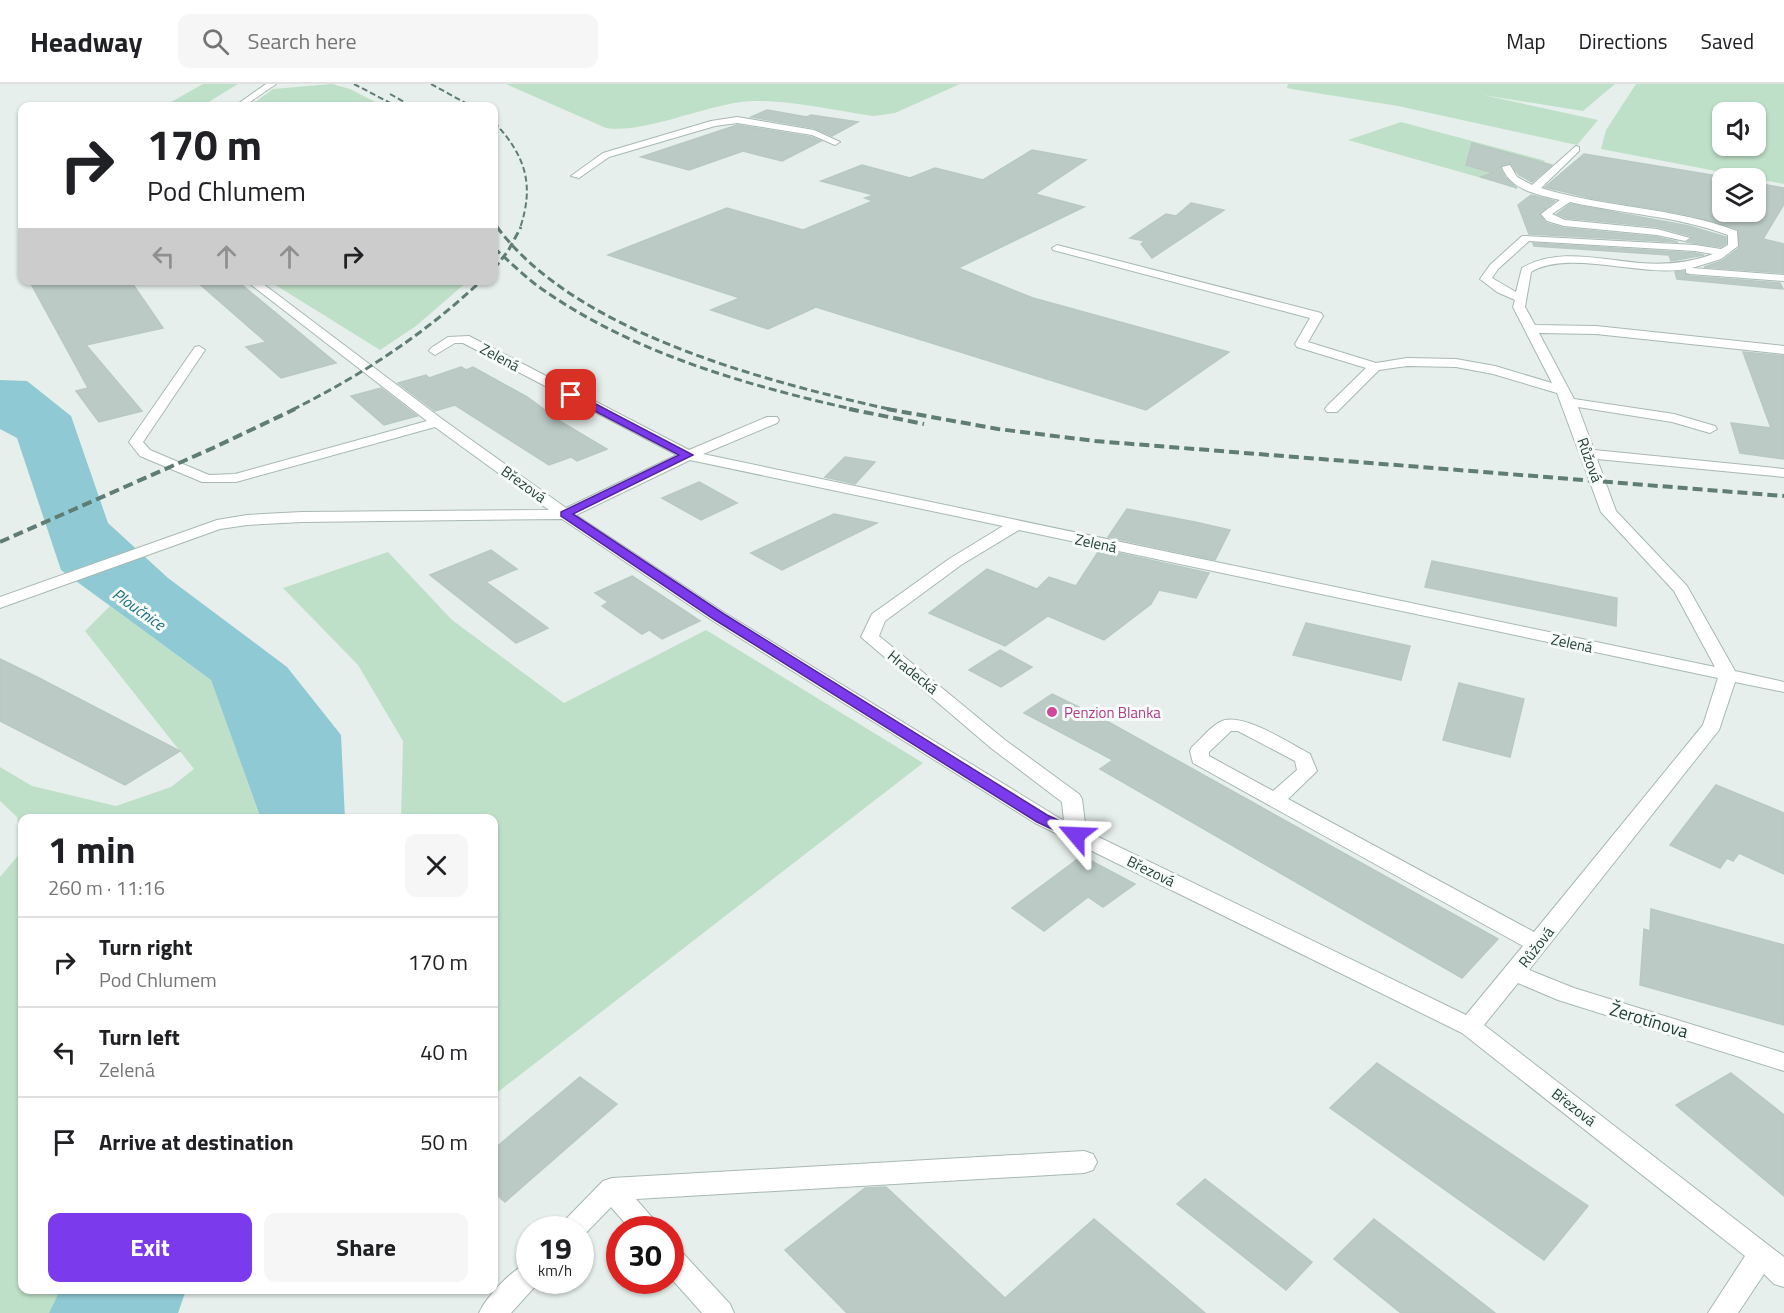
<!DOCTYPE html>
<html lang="en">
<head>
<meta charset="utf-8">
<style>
	body { margin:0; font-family:"Titillium Web",sans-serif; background:#f6f6f6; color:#202124; height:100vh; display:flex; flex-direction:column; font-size:22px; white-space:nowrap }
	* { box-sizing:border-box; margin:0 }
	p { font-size:20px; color:#757577 }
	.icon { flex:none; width:33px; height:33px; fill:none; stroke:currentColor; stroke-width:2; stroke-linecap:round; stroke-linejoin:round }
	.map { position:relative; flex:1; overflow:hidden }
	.side { position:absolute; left:18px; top:730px; width:480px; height:480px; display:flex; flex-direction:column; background:#fff; border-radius:12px; box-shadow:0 2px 4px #0004 }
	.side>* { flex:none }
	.guide { position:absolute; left:18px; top:18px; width:480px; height:183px; border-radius:12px; box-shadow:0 2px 4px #0004; background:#fff; color:#202124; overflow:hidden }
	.buttons { position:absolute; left:1712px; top:18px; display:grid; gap:12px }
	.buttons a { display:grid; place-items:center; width:54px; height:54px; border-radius:12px; background:#fff; box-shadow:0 2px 4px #0004; font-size:30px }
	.speed { position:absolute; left:516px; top:1132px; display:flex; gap:12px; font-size:30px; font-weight:700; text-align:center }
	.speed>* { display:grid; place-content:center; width:78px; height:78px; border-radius:50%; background:#fff; box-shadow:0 2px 4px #0004; line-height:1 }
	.speed small { font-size:15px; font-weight:400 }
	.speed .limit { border:9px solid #d22; background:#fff; color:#111 }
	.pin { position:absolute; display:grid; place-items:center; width:51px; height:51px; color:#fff; margin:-26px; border-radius:12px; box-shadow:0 3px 9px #0006 }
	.me { position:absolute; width:66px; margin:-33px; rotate:296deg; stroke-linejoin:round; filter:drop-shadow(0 0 4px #0008) }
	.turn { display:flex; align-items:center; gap:21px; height:126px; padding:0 30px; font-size:27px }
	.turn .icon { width:78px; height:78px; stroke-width:2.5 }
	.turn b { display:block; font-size:42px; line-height:51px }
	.lanes { display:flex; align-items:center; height:57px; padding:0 30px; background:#0003; justify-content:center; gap:30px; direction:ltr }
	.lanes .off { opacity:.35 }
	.round { display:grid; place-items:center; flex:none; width:63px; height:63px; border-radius:12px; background:#f6f6f6 }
	.overview { display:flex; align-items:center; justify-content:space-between; height:102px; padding:0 30px }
	h1 { font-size:36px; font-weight:700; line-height:45px }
	.cta { display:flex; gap:12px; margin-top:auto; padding:12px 30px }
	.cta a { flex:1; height:69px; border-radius:12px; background:#7c3aed; color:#fff; font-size:24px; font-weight:700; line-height:69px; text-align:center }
	.cta a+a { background:#f6f6f6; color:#202124 }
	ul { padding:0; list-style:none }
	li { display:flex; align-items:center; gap:18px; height:90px; padding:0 30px; border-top:2px solid #e0e0e0 }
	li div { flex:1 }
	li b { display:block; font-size:22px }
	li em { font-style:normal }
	header { display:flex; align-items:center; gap:36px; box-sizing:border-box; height:84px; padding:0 30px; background:#fff; border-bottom:2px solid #e0e0e0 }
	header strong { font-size:28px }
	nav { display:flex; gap:33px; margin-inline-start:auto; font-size:21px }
	.search { width:420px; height:54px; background:#f6f6f6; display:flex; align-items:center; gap:15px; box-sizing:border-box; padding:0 21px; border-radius:12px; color:#757577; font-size:22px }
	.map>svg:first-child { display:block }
	.green { fill:#bfe0c8; fill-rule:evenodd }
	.water { fill:#8ec9d4 }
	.building { fill:#bbcac4; stroke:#b8c9c2; stroke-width:1.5 }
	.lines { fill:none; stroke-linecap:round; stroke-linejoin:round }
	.minor-casing { stroke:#a8b8b2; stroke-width:2 }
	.minor { fill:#fff; fill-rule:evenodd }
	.rail-far2 { stroke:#5f7d75; stroke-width:2; stroke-dasharray:6 3; stroke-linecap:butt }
	.rail-far1 { stroke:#5f7d75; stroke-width:3; stroke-dasharray:8 4; stroke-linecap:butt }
	.rail { stroke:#5f7d75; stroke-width:4; stroke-dasharray:10 5; stroke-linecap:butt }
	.route { fill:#7c3aed; stroke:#51269a; stroke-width:1.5 }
	.hotel-dot { fill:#d1479c; stroke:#f7fbf9; stroke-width:2 }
	.labels { text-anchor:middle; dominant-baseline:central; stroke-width:6; stroke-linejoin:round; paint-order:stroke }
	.street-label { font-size:15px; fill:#24423a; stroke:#f7fbf9 }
	.hotel-label { font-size:15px; fill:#b23c85; stroke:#f7fbf9; text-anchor:start }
	.water-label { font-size:16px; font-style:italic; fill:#1c6f80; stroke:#f7fbf9 }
	.near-street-label { font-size:18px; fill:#24423a; stroke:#f7fbf9 }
</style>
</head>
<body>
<header>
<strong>Headway</strong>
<div class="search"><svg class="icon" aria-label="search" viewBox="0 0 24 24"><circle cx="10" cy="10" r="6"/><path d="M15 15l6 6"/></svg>Search here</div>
<nav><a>Map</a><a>Directions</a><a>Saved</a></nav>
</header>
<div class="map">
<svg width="1784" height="1229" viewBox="0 0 1784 1229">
	<rect width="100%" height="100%" fill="#e6efeb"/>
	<g class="green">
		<path d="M203 0H238L202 22H164Z"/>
		<path d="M332 0 350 5 383 22H250L273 5Z"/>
		<path d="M506 0H960L895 29 874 32C837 27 777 13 741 18 702 23 641 50 606 44Z"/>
		<path d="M1288 0H1615L1583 27 1483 11 1598 36 1577 61 1398 22 1291 5 1287 4Z"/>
		<path d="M1636 0H1784V100L1601 65 1606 46ZM1722 28H1755V62H1722Z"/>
		<path d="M1401 38 1546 77 1492 97 1348 56Z"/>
		<path d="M269 197H468L416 242 380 266Z"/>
		<path d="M388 468 452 536 564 619 706 546 923 679 494 1011V735H401L403 657 358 581 283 504Z"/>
		<path d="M110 522 211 596 261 735H22V757L17 733 0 717V683L32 702 116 722 171 703 194 685 85 547Z"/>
		<path d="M22 767V1206H60L49 1229H0V793Z"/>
	</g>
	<g class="water">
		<path d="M0 296 27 297 71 332 108 439 168 494 287 583 341 651 345 735H261L211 596 61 486 17 354 0 345Z"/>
		<path d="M60 1206H186L178 1229H49Z"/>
	</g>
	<g class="building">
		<path d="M767 26 807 33 811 31 858 38 832 52 814 44 751 33Z"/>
		<path d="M737 41 811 53 821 57 782 77 743 67 689 86 641 73Z"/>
		<path d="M1472 59 1552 81 1532 98 1519 91 1511 79 1501 81 1500 84 1504 92 1517 104 1481 93 1493 89 1466 81Z"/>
		<path d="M1032 66 1086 76 1035 110 1084 123 958 184 1033 214 1229 268 1146 326 816 223 768 245 711 226 740 214 608 171 727 124 803 146 873 117 865 114 874 111 821 97 862 81 910 94 935 84 983 96Z"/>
		<path d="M1584 70 1730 94H1722V128H1755V99L1784 104V120L1763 155 1784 160V189L1704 183 1722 177 1739 164 1738 145 1689 131 1590 114 1545 103Z"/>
		<path d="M1531 111 1555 117 1539 130 1546 139 1564 144 1657 153 1678 158 1529 150 1518 121Z"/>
		<path d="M1191 119 1224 126 1152 174 1141 160 1145 157 1130 154 1166 130 1176 132Z"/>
		<path d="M1570 120 1689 142 1726 153V160L1721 163 1687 158 1692 155 1691 152 1658 143 1566 134 1557 130Z"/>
		<path d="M1533 159 1695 169 1704 171 1671 177 1669 171 1534 162Z"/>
		<path d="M1684 187V190L1690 192 1780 199 1783 205 1677 195 1675 188Z"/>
		<path d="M29 196H130L163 244 86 261 142 327 99 338 76 307 88 304Z"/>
		<path d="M195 196H236L336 279 281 294 246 263 266 258Z"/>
		<path d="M1743 268 1784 272V375L1740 369 1731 339 1771 344Z"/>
		<path d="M461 283 466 286 473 283 527 313 563 339 607 365 577 377 571 373 549 381 455 321 435 327 398 299 426 291 429 294Z"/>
		<path d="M381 304 417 332 384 341 351 312Z"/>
		<path d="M845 373 875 378 855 400 825 393Z"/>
		<path d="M699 398 737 419 701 436 662 414Z"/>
		<path d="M1127 425 1195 438 1230 446 1215 476 1108 453Z"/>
		<path d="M834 430 877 439 782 486 751 469Z"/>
		<path d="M1100 465 1209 489 1196 514 1159 506 1151 520 1104 556 1048 532 1005 562 929 529 987 485 1037 505 1049 493 1076 502Z"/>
		<path d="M491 466 517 485 486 498 548 544 516 559 430 491Z"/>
		<path d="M1432 477 1617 514 1616 542 1425 503Z"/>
		<path d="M632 492 700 537 662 555 649 546 642 550 602 522 608 518 595 509Z"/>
		<path d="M1306 539 1410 562 1401 596 1293 571Z"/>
		<path d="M1000 566 1032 583 1001 603 969 586Z"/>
		<path d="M0 575 37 593 180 667 125 701 0 637Z"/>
		<path d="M1459 599 1524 615 1510 673 1443 656Z"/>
		<path d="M1052 610 1103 635 1498 855 1462 894 1100 685 1113 676 1024 629Z"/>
		<path d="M1716 701 1784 729V790L1739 769 1733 777 1727 774 1720 784 1670 761Z"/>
		<path d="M1082 772 1135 800 1103 823 1088 813 1044 847 1012 824Z"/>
		<path d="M1651 825 1784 861V941L1640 901 1644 845 1650 847Z"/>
		<path d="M1377 979 1588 1122 1544 1176 1330 1024Z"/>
		<path d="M1731 989 1784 1031V1112L1676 1021Z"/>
		<path d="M580 993 617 1020 505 1118 494 1108V1065Z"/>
		<path d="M1205 1095 1312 1178 1286 1206 1177 1120Z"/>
		<path d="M886 1103 1005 1214 1094 1135 1205 1229H847L785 1166 865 1104Z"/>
		<path d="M1374 1135 1495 1229H1401L1334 1175Z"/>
	</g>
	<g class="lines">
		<defs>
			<g id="minor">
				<path d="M266 0H276L244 22H235Z"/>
				<path d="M737 33 814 46 840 58 835 61 812 51 737 39 715 42 609 73 579 94 571 92 603 69 711 37Z"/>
				<path d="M1576 62 1579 63V67L1541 104C1605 124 1673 123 1737 147L1738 162 1721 175 1692 184 1784 191V197L1690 190 1686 189V185C1641 193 1568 165 1531 188L1525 223 1535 241 1596 242 1784 262V270L1596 250 1539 249 1574 315 1674 330 1715 342 1717 345 1710 349 1672 338 1578 323 1594 366 1784 385V393L1597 375 1616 427 1687 502 1735 587 1784 598V608L1735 598 1719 646 1529 886 1574 904 1784 969V987L1558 916 1518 899 1484 941 1784 1173V1203L1774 1200 1764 1190 1738 1229H1708L1745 1172 1462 949 1035 739 713 537 562 435 302 438 247 441 220 445 0 524V513L217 436 247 431 302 428 549 426 435 343 236 398H202L140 372 129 358 195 263 199 262 205 266 143 358 150 366 209 391 235 390 427 337 245 196H258L442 335 566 424 677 371 463 259H455L435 271 429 267 431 264 448 253 469 252 689 366 767 333H777L779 336 777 339 703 370 1715 583 1674 507 1601 428 1557 309 1493 290 1456 283 1407 282 1379 286 1337 328H1327L1325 325 1327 322 1366 284 1297 263 1295 260 1310 234 1053 166 1052 164 1057 161 1321 229 1323 232 1308 258 1376 279 1407 274 1456 275 1495 282 1552 299 1513 223 1515 216 1497 208 1480 195 1490 181 1522 152 1695 161 1721 165 1728 161V151C1677 132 1623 130 1570 118L1552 130 1565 136 1657 145 1690 154 1685 157 1657 151 1564 142 1547 137 1541 130 1560 116C1539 111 1510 106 1502 83L1510 81 1517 93 1532 101ZM1529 157 1695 167 1713 170C1689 179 1666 181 1640 179 1602 176 1557 163 1522 184L1516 208 1492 194 1498 185ZM690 376 1003 442 949 475 872 530 861 553 991 664 1062 718 1064 737 725 529 576 431ZM1019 446 1718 594 1703 641 1534 848 1288 715 1317 687 1310 670C1291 660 1240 626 1220 638 1210 643 1201 655 1192 663L1190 667 1193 679 1523 862 1466 931 1086 747 1082 715 1079 710 1005 656 879 552 885 537 961 481ZM1231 647H1238L1295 677 1297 686 1273 707 1209 672V668Z"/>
				<path d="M1084 1067 1093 1070 1097 1078 1093 1086 1084 1089 636 1115 656 1138 660 1146H631L611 1123 581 1154 580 1146H559L563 1138 603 1097 612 1094Z"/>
				<path d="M670 1161 679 1165 730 1220 734 1229H702L670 1193Z"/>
				<path d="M530 1178V1197H540L511 1229H479C486 1213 513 1184 530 1178Z"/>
			</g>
		</defs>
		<use href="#minor" class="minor-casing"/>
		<use href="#minor" class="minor"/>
		<g class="rail-far2">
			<path d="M354 0 396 22"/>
			<path d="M431 0 471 22"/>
			<path d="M390 10 411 22"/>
			<path d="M494 38C525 71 535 100 520 144"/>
			<path d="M494 138 499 144"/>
		</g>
		<g class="rail-far1">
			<path d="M497 143C577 250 768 298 893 326"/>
			<path d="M494 164C508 176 521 189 535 200 628 268 745 301 856 326"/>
			<path d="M494 185 508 167 521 143"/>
			<path d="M292 326C362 291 425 250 482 196"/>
		</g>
		<g class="rail">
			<path d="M849 325 924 340"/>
			<path d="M887 325 998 345 1095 357 1784 412"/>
			<path d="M0 458 213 364 295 325"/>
		</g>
	</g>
	<path class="route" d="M568 309H575L693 371 573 430 724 530 1047 731 1082 747 1084 751 1082 754H1071L1037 738 715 536 561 432V428L679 371 568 313Z"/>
	<circle class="hotel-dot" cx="1052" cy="628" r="6"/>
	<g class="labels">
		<g class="street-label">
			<text transform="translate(500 273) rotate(28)">Zelená</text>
			<text transform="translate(1590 376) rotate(70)">Růžová</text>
			<text transform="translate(524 400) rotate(36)">Březová</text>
			<text transform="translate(1096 459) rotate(12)">Zelená</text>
			<text transform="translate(1572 559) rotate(12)">Zelená</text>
			<text transform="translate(913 588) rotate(39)">Hradecká</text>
			<text transform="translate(1151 787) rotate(26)">Březová</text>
			<text transform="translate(1536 863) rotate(-52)">Růžová</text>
			<text transform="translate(1574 1023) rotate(38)">Březová</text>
		</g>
		<g class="hotel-label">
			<text x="1064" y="628">Penzion Blanka</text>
		</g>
		<g class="water-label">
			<text transform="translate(139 525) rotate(35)">Ploučnice</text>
		</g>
		<g class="near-street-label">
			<text transform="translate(1649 936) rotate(17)">Žerotínova</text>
		</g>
	</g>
</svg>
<div class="buttons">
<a><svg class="icon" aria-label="sound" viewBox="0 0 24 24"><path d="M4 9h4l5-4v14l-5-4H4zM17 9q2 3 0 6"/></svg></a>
<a><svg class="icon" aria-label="layers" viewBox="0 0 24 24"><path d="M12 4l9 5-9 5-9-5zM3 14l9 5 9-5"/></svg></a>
</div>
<div class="speed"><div>19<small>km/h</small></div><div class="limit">30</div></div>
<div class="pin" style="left:571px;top:311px;background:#d93025"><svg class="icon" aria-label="arrive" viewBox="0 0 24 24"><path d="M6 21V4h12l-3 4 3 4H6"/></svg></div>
<svg class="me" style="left:1076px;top:751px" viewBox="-20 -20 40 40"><path d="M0-17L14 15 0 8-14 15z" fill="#7c3aed" stroke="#fff" stroke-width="4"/></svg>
<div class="guide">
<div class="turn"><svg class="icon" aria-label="right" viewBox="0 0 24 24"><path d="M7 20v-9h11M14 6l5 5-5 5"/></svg><div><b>170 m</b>Pod Chlumem</div></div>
<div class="lanes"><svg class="icon off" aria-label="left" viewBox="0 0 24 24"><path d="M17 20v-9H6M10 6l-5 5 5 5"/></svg><svg class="icon off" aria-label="ahead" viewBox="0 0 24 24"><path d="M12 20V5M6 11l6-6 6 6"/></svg><svg class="icon off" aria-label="ahead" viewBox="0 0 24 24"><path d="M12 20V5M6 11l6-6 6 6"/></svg><svg class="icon" aria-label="right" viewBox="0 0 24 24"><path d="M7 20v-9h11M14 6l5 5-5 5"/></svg></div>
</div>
<section class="side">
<div class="overview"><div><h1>1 min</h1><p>260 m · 11:16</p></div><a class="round"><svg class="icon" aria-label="close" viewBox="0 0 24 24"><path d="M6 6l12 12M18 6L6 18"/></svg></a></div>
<ul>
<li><svg class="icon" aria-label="right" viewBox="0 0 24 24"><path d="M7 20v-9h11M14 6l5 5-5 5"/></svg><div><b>Turn right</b><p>Pod Chlumem</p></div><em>170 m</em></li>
<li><svg class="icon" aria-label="left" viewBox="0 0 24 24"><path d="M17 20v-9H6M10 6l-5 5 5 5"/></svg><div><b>Turn left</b><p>Zelená</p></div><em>40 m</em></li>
<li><svg class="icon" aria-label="arrive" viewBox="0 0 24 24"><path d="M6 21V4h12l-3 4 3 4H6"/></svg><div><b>Arrive at destination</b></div><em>50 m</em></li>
</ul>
<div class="cta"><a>Exit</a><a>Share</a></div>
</section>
</div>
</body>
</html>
